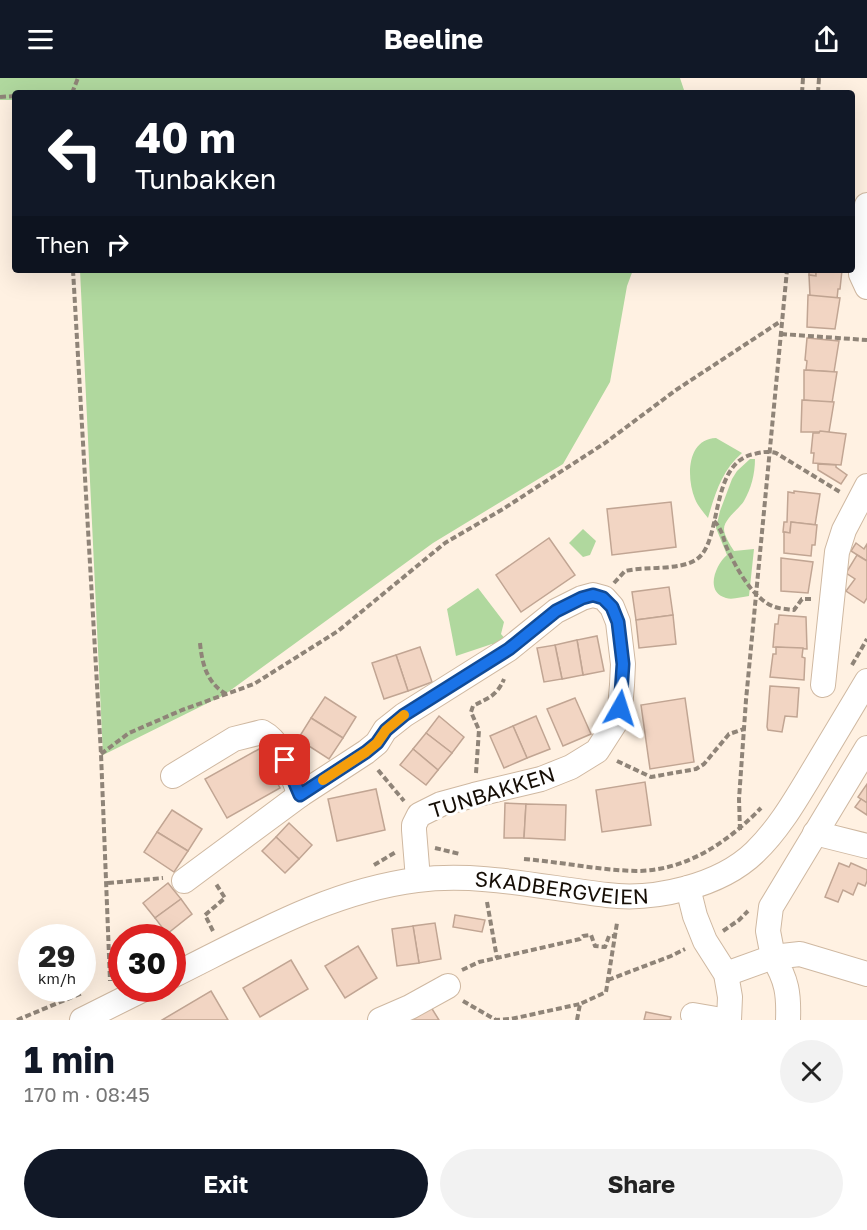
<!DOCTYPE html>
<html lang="en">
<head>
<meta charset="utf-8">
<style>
	body { margin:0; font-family:"Golos Text",sans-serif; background:#f2f2f2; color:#222; height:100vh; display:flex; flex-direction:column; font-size:22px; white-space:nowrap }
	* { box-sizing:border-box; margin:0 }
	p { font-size:20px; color:#767676 }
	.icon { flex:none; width:33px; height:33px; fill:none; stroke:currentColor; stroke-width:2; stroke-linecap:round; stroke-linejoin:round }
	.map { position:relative; height:942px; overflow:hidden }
	.details { display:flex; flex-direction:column; background:#fff; flex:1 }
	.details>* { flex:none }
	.banner { position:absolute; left:12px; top:12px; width:843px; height:183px; border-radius:6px; box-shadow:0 6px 24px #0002; background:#111827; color:#fff; overflow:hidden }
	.speed { position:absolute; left:18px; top:846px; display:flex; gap:12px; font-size:30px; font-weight:700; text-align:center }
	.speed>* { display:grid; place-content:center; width:78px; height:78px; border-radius:50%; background:#fff; box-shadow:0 6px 24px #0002; line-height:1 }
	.speed small { font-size:15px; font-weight:400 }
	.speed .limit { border:9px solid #d22; background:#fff; color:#111 }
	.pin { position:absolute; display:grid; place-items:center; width:51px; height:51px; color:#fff; margin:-26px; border-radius:12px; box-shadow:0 3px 9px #0006 }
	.me { position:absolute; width:66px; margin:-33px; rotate:6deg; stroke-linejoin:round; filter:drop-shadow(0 0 4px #0008) }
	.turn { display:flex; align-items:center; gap:21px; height:126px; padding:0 24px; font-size:27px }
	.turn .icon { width:78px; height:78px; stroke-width:2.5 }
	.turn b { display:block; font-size:42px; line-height:51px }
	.then { display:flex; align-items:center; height:57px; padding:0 24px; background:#0003; gap:12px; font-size:22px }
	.round { display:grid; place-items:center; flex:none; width:63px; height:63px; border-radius:32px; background:#f2f2f2 }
	.summary { display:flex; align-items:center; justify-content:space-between; height:102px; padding:0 24px }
	h1 { font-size:36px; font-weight:700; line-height:45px; color:#111827 }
	.button { display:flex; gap:12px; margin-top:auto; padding:12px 24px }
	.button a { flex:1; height:69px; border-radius:36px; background:#111827; color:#fff; font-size:24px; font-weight:700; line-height:69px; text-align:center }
	.button a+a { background:#f2f2f2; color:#222 }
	header { display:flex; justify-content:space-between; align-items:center; height:78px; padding:0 24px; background:#111827; color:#fff; font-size:27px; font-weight:700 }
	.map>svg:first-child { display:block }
	.green { fill:#b0d89e }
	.building { fill:#f2d5c3; stroke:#c1a593; stroke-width:1.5 }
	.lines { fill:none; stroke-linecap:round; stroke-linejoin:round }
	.minor-casing { stroke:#cfb8a1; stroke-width:26 }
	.path { stroke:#8f8478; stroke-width:4; stroke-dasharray:6 3; stroke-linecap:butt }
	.minor { stroke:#fff; stroke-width:24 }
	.route-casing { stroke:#114b97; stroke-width:15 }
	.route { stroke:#1a73e8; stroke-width:10 }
	.slow { stroke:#f59e0b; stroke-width:10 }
	.labels { text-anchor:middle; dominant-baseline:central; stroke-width:6; stroke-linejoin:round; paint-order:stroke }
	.street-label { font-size:21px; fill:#160e06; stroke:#fff }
</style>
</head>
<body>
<header><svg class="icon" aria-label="menu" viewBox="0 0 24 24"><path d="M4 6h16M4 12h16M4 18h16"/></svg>Beeline<svg class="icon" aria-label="share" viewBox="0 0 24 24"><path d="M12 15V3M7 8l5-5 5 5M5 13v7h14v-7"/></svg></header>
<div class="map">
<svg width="867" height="942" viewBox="0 0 867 942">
	<rect width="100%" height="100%" fill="#fff1e2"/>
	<g class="green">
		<path d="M0 0H680L685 15H15V22H0Z"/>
		<path d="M80 192H633L627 208 610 304 563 386 433 465 224 617 103 677Z"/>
		<path d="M716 360 742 375C722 392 715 416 708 440 703 434 698 428 695 421 686 399 687 361 716 360Z"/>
		<path d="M750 381H755C755 396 751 411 744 423 739 431 724 441 724 451 724 457 730 467 734 473L754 471 749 518C742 519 732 522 726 520 704 514 716 486 727 477L716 450 720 433 732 401 737 393Z"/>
		<path d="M583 451 596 463 590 477 583 479 569 465Z"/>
		<path d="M478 510 504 544 501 556 507 563 499 569 492 566 456 578 447 531Z"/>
	</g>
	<g class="building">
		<path d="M809 192H816V198L809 197Z"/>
		<path d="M816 192H842L840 211H838L837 221 810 218 809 197 816 198Z"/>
		<path d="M808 217 840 220 835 251 807 249Z"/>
		<path d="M807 260 839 263 834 294 806 292 807 283 805 282Z"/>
		<path d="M804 292 837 294 832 325 804 322Z"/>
		<path d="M802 322 834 324 829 354H801Z"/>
		<path d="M820 353 846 356 841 387 813 385 814 375H811L813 355H819Z"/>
		<path d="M818 386 836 387V389L847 397 841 406 818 392Z"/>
		<path d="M794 413 820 416 815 447 791 444 790 455 783 454 784 444H787L788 414 794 415Z"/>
		<path d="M671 424 676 469 612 477 607 431Z"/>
		<path d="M791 444 817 447 815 467H812L811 478 784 475V454L790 455Z"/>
		<path d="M549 460 575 497 521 534 496 497Z"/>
		<path d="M856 465 864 471 867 466V483L851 473Z"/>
		<path d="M857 477 867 483V520L864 525 846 513 855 501 846 495Z"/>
		<path d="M781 480 813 484 808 515 781 513Z"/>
		<path d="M669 509 673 537 636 542 632 514Z"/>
		<path d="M673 537 676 566 639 570 636 542Z"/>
		<path d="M779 537 806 539 807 571 773 569 775 546H778Z"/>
		<path d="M597 558 604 593 583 597 577 562Z"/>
		<path d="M577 562 583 597 562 601 555 567Z"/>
		<path d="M555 567 562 601 544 604 537 570Z"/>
		<path d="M420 569 432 604 408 613 396 577Z"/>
		<path d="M776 569 803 570 802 579 805 580 804 602 770 599 773 576H776Z"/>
		<path d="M396 577 408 613 384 621 372 585Z"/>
		<path d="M770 608 799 610 797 639 785 638 782 654 768 652 767 649Z"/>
		<path d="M325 619 356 639 343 660 311 640Z"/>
		<path d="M575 620 591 656 563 668 547 631Z"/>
		<path d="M685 620 694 684 650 691 641 627Z"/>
		<path d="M439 638 464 659 452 675 426 655Z"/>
		<path d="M536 638 550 671 527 680 513 648Z"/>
		<path d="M311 640 343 660 329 681 298 661Z"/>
		<path d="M513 648 527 680 504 690 490 658Z"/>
		<path d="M426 655 452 675 438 692 413 671Z"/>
		<path d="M259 671 280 710 227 740 205 701Z"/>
		<path d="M413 671 438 692 426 707 400 687Z"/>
		<path d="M645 704 651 747 602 754 596 712Z"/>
		<path d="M867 706V725L858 719Z"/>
		<path d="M376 711 385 752 337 763 328 721Z"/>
		<path d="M861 721 867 725V737L855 729Z"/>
		<path d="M505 725 526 726 524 760H504Z"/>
		<path d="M526 726 566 727 565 762 524 760Z"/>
		<path d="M172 732 202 751 188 773 157 754Z"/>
		<path d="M289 745 312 767 299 781 276 759Z"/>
		<path d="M157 754 188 773 174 794 144 774Z"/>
		<path d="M276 759 299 781 285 795 262 773Z"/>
		<path d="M839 785 849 789 851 785 867 792V803L865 808 858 805 853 817 843 812 838 824 825 819Z"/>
		<path d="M168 805 181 821 155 840 143 825Z"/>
		<path d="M181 821 192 836 167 856 155 840Z"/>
		<path d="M455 837 485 842 482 854 453 849Z"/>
		<path d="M435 845 441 881 419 885 413 848Z"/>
		<path d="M413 848 419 885 397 888 392 851Z"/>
		<path d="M358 868 377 900 345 920 325 888Z"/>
		<path d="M291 882 308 911 260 939 243 910Z"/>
		<path d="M211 913 228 942H162Z"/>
		<path d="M429 926 439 942H404Z"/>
		<path d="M646 934 671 939 670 942H644Z"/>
	</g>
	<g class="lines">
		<defs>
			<g id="minor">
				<path d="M867 127 861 196 867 209"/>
				<path d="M823 607 837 474 844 452 867 408"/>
				<path d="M173 698 234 661 262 654C283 665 291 696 300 717"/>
				<path d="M815 755 867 768"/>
				<path d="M184 803 300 717 366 674 377 665 385 652 404 637 509 571 556 533 582 520 593 517 604 520 612 529 618 544 623 586 622 607 620 630 615 645 597 673 571 689 541 701 474 717 441 726 419 737 414 747V752L418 801"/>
				<path d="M688 810 695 838 705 863 726 896 730 919 729 942"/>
				<path d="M726 896 773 879 768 853 771 829 867 670"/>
				<path id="s1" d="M172 898C251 859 329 813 417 802 480 794 544 810 607 817 654 823 720 808 755 774 779 751 796 721 813 693 831 663 849 633 867 603"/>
				<path d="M693 937 722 942"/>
				<path d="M82 942 146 910"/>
				<path d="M380 942 410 929 448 908"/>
				<path d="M788 942C789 916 787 902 773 879L800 876 867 896"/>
			</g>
		</defs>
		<use href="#minor" class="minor-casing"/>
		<g class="path">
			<path d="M72 15 78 0"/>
			<path d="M802 15 803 0"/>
			<path d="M818 15 819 0"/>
			<path d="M0 19 15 18"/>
			<path d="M73 192 101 676 110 903"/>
			<path d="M781 256 867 262"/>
			<path d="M714 443C721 450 723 458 726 468 735 488 753 522 775 529 781 531 788 531 794 532L802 521H812"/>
			<path d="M614 505 625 493C646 488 680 493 697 481 723 463 709 385 754 376 762 374 768 373 776 375L840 414"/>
			<path d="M200 565C202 586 207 605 226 616"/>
			<path d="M852 587 867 561"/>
			<path d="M101 676 129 655 182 632 254 606 338 553 445 465 503 431 605 365 676 312 781 243"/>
			<path d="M617 683 651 699 696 691 704 686 729 656 744 651"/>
			<path d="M378 692 404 723"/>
			<path d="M476 695 479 652 471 634 473 628C488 620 497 618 504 601"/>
			<path d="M740 752 739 721 746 622 787 192"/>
			<path d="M435 770 460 776"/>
			<path d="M524 781C561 784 598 792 636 793 686 793 728 764 761 730"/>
			<path d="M374 787 396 774"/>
			<path d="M108 805 163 800"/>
			<path d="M487 824 497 880"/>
			<path d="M213 853 205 837 225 820 216 806"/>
			<path d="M723 853 739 842 748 833"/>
			<path d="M462 892 479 884 580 861 583 858 591 857 595 868 605 869 609 858H614"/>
			<path d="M608 902 671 878 685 871"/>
			<path d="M463 923 496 942"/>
			<path d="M17 942 82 915"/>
			<path d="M494 942 511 941 580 926"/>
			<path d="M577 942 580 926 606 914 617 845"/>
		</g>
		<use href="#minor" class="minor"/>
	</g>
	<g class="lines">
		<defs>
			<path id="route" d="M285 682 300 717 366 674 377 665 386 652 404 637 509 571 556 533 582 520 593 517 603 520 612 529 618 544 623 586 620 630"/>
		</defs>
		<use href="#route" class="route-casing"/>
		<use href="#route" class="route"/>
		<path class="slow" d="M323 702 366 674 377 665 386 652 404 637"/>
	</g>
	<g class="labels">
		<g class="street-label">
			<text transform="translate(492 714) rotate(-17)">TUNBAKKEN</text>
			<text stroke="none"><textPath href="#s1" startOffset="410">SKADBERGVEIEN</textPath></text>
		</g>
	</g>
</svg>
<div class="speed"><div>29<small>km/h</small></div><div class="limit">30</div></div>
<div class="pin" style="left:285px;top:682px;background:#d93025"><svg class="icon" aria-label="arrive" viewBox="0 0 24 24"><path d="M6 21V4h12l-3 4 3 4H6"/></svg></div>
<svg class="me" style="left:620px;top:630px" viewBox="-20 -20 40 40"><path d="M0-17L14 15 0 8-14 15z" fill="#1a73e8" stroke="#fff" stroke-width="4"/></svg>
<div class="banner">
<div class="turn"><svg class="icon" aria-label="left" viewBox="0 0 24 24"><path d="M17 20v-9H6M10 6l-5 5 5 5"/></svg><div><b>40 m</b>Tunbakken</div></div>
<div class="then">Then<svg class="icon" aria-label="right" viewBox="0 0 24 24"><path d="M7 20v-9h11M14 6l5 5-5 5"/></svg></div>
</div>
</div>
<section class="details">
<div class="summary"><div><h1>1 min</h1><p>170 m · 08:45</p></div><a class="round"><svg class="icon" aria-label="close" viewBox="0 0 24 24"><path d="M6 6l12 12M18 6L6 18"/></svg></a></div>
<div class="button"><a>Exit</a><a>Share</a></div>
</section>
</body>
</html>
